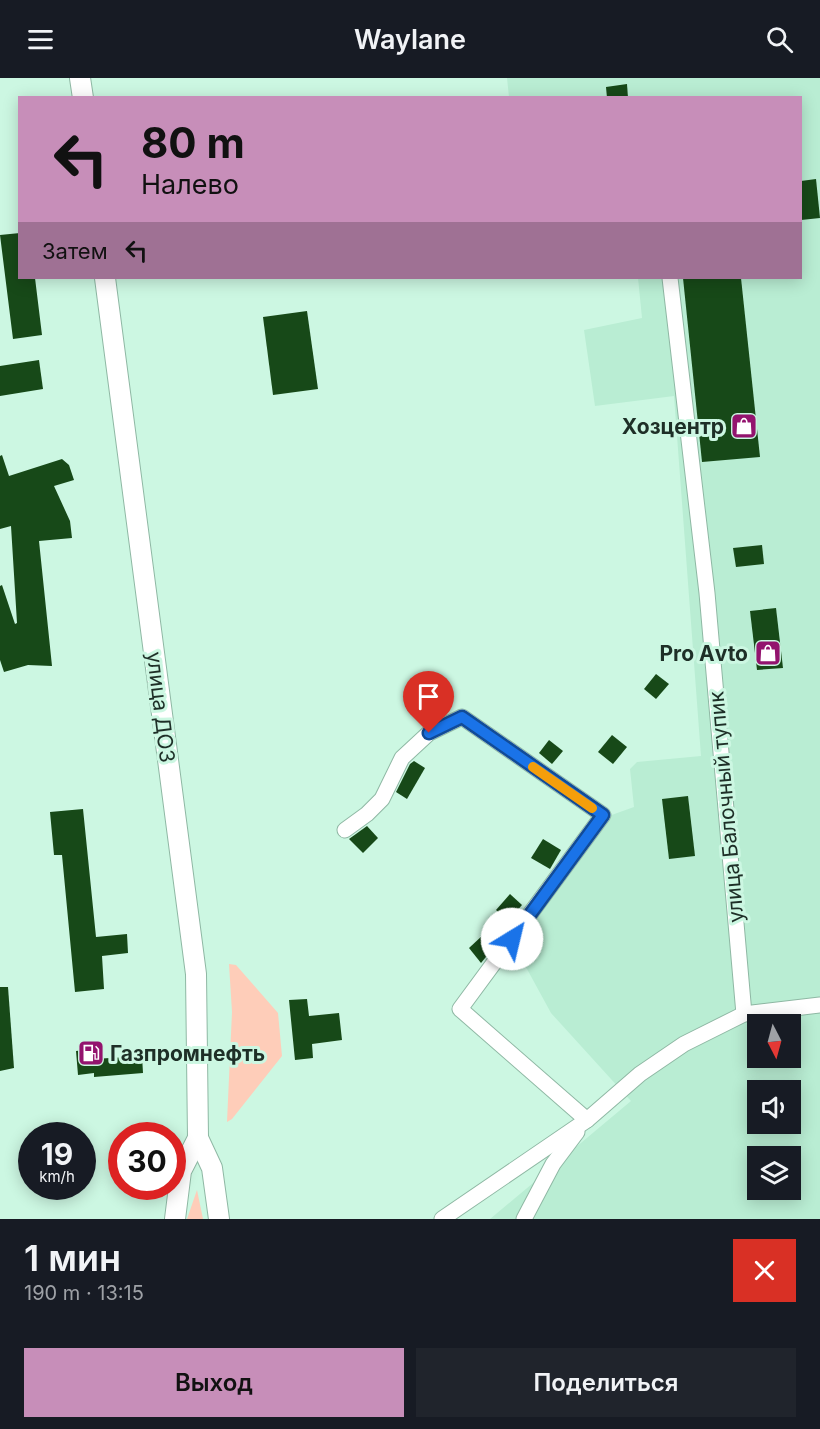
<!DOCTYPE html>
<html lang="ru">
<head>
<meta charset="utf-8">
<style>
	body { margin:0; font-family:Inter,sans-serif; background:#20242c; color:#f1f3f6; height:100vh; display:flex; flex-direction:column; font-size:22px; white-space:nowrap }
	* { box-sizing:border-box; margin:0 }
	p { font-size:20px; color:#9ea1a6 }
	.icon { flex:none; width:33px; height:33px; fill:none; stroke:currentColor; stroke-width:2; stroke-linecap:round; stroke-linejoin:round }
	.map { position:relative; height:1141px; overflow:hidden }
	.sheet { display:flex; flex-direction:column; background:#171b24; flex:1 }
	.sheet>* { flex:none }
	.guide { position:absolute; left:18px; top:18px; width:784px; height:183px; border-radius:0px; box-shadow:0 3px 15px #0003; background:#c78eb9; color:#111; overflow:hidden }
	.needle { width:39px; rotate:174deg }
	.buttons { position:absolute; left:747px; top:936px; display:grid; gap:12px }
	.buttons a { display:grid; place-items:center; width:54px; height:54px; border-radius:0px; background:#171b24; box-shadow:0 3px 15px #0003; font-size:30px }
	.speed { position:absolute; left:18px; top:1044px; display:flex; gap:12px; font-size:30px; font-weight:700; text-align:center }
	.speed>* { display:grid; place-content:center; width:78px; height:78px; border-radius:50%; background:#171b24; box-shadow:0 3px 15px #0003; line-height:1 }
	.speed small { font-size:15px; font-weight:400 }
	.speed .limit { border:9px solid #d22; background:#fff; color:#111 }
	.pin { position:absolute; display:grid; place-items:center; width:51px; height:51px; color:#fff; margin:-62px -26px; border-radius:50% 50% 50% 0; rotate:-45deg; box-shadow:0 0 6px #0007 }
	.pin .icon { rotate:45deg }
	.me { position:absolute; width:66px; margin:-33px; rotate:36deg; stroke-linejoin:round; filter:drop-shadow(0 0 4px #0008) }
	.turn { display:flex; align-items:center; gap:21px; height:126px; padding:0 24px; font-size:27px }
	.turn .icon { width:78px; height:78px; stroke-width:2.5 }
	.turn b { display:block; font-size:42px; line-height:51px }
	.then { display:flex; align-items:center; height:57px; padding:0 24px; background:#0003; gap:12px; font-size:22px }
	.round { display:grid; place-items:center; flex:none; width:63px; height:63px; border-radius:0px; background:#20242c }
	.headline { display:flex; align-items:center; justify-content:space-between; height:102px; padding:0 24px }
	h1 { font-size:36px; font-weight:600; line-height:45px }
	.button { display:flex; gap:12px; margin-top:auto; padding:12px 24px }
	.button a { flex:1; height:69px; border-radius:0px; background:#c78eb9; color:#111; font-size:24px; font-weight:600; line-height:69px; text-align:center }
	.button a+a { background:#20242c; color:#f1f3f6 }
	header { display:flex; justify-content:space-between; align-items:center; height:78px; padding:0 24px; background:#171b24; font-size:27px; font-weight:600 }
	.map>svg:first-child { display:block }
	.built { fill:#b9edd3; fill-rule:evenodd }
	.green { fill:#fecdb9 }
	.building { fill:#174918 }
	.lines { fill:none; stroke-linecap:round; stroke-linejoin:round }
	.minor-casing { stroke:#8fb8a4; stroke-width:17 }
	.major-casing { stroke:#8fb8a4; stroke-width:22 }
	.minor { stroke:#fff; stroke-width:15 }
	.major { stroke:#fff; stroke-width:20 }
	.route-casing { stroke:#114b97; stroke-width:15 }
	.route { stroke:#1a73e8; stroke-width:10 }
	.slow { stroke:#f59e0b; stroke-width:10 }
	.labels { text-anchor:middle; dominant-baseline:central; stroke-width:6; stroke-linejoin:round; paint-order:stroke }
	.poi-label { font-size:21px; font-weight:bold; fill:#1e2f27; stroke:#ccf7e2; text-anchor:end }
	.street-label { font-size:21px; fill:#1e2f27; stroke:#ccf7e2 }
</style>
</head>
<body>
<header><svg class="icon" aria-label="menu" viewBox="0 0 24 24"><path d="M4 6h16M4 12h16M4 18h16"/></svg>Waylane<svg class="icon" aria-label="search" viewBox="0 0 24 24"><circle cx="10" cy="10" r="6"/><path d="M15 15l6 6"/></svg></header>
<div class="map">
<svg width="820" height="1141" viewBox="0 0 820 1141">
	<rect width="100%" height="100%" fill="#ccf7e2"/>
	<path class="built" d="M507 0H820V1141H490L631 1023 551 935 515 869 606 739 634 729 630 691 637 684 701 678 674 318 595 328 584 252 642 240 638 200H801V20L509 19ZM758 946H790V980H758ZM758 1012H790V1046H758ZM758 1078H790V1112H758Z"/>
	<g class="green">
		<path d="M229 886 236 887 278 935 282 978 232 1041 227 1044 232 934Z"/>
		<path d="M197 1112 203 1141H187Z"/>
	</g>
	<g class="building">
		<path d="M627 6 628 20H607L606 9Z"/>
		<path d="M816 101 820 140 801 142V103Z"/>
		<path d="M20 155V200H35L42 257 13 261 0 157Z"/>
		<path d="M683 200H741L760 379 702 384Z"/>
		<path d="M307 233 318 311 273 317 263 239Z"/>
		<path d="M39 282 43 311 0 318V288Z"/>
		<path d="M2 377 9 398 62 381 69 387 74 402 54 408 70 443 72 460 39 463 52 588 28 587 4 594 0 582V508L2 507 15 546 17 545 11 448 0 451V378Z"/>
		<path d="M762 467 764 486 736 489 733 470Z"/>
		<path d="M776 530 783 590 757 592 750 533Z"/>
		<path d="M656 596 669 606 656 621 644 611Z"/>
		<path d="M612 657 627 669 613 686 598 674Z"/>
		<path d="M549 662 563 673 552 686 539 675Z"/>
		<path d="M414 683 425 690 407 721 396 714 410 686Z"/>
		<path d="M688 718 695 778 669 781 662 721Z"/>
		<path d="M83 731 96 859 127 856 128 875 102 878 104 911 75 914 62 777H54L50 734Z"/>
		<path d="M367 748 378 760 363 775 349 761Z"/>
		<path d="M543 761 561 772 550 791 531 780Z"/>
		<path d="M510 816 522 827 508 843 496 832Z"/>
		<path d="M483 857 494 869 481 885 469 870Z"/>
		<path d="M0 909H8L14 990 0 993Z"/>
		<path d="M307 921 309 938 339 935 342 962 312 966 313 980 295 982 289 922Z"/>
		<path d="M93 971 94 981 142 978 143 995 94 999V995L78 997 76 973Z"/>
	</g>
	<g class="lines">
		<defs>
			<g id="minor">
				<path d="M670 200 707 515 744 936"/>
				<path d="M345 752 367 736 382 721 402 680 429 655 462 639 603 737 460 931 587 1042"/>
				<path d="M442 1141 587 1042 640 996 684 966 744 936 820 927"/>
				<path d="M524 1141 553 1086 577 1054"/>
			</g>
			<g id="major">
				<path d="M80 0 83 20"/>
				<path d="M105 200 196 896 198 1060 212 1090 219 1141"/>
				<path d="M175 1141 181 1093 198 1060"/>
			</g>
		</defs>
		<use href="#minor" class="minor-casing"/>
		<use href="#major" class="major-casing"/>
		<use href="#minor" class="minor"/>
		<use href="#major" class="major"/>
	</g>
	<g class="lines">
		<defs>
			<path id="route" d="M429 655 462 639 603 737 512 861"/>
		</defs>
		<use href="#route" class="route-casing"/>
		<use href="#route" class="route"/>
		<path class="slow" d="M533 689 592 730"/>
	</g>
	<defs>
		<symbol id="shop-square" viewBox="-11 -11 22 22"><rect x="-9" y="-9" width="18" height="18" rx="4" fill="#93136e" stroke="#ccf7e2"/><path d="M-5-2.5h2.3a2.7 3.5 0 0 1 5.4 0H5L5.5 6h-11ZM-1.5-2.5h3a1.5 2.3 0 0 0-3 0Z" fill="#fff"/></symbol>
		<symbol id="fuel-square" viewBox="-11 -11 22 22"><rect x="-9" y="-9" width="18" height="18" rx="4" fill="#93136e" stroke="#ccf7e2"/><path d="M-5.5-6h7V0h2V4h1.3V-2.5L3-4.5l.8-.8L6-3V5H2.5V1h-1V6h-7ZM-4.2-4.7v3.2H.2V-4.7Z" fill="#fff"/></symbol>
	</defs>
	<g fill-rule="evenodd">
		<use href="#shop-square" x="729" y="333" width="30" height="30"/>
		<use href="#shop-square" x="753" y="560" width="30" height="30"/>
		<use href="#fuel-square" x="76" y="960" width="30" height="30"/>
	</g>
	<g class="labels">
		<g class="poi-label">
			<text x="724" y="348">Хозцентр</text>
			<text x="748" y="575">Pro Аvto</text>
			<text x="110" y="975" text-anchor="start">Газпромнефть</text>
		</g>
		<g class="street-label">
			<text transform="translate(161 629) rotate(83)">улица ДОЗ</text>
			<text transform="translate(726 729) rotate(-95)">улица Балочный тупик</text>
		</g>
	</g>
</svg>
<div class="buttons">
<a><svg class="needle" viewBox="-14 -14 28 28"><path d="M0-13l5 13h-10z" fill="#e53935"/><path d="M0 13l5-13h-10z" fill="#9ea1a6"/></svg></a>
<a><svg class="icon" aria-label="sound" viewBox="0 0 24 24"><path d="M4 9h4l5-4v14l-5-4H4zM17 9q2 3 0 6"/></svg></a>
<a><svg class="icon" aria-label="layers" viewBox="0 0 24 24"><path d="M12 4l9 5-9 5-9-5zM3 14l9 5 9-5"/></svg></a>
</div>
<div class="speed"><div>19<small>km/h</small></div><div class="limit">30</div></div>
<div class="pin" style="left:429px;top:655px;background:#d93025"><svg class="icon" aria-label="arrive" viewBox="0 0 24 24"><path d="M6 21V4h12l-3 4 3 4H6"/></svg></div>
<svg class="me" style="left:512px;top:861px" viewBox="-20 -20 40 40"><circle r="19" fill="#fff"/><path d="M0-13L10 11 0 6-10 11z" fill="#1a73e8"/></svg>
<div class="guide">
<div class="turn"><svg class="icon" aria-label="left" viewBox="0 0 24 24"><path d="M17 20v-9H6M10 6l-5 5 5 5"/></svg><div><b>80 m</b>Налево</div></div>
<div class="then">Затем<svg class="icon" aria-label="left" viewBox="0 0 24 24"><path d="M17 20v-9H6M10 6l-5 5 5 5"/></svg></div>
</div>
</div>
<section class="sheet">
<div class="headline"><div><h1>1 мин</h1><p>190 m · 13:15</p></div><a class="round" style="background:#d93025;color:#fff"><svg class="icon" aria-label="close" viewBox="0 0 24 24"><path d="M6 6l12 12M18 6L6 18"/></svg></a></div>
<div class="button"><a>Выход</a><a>Поделиться</a></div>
</section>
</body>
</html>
